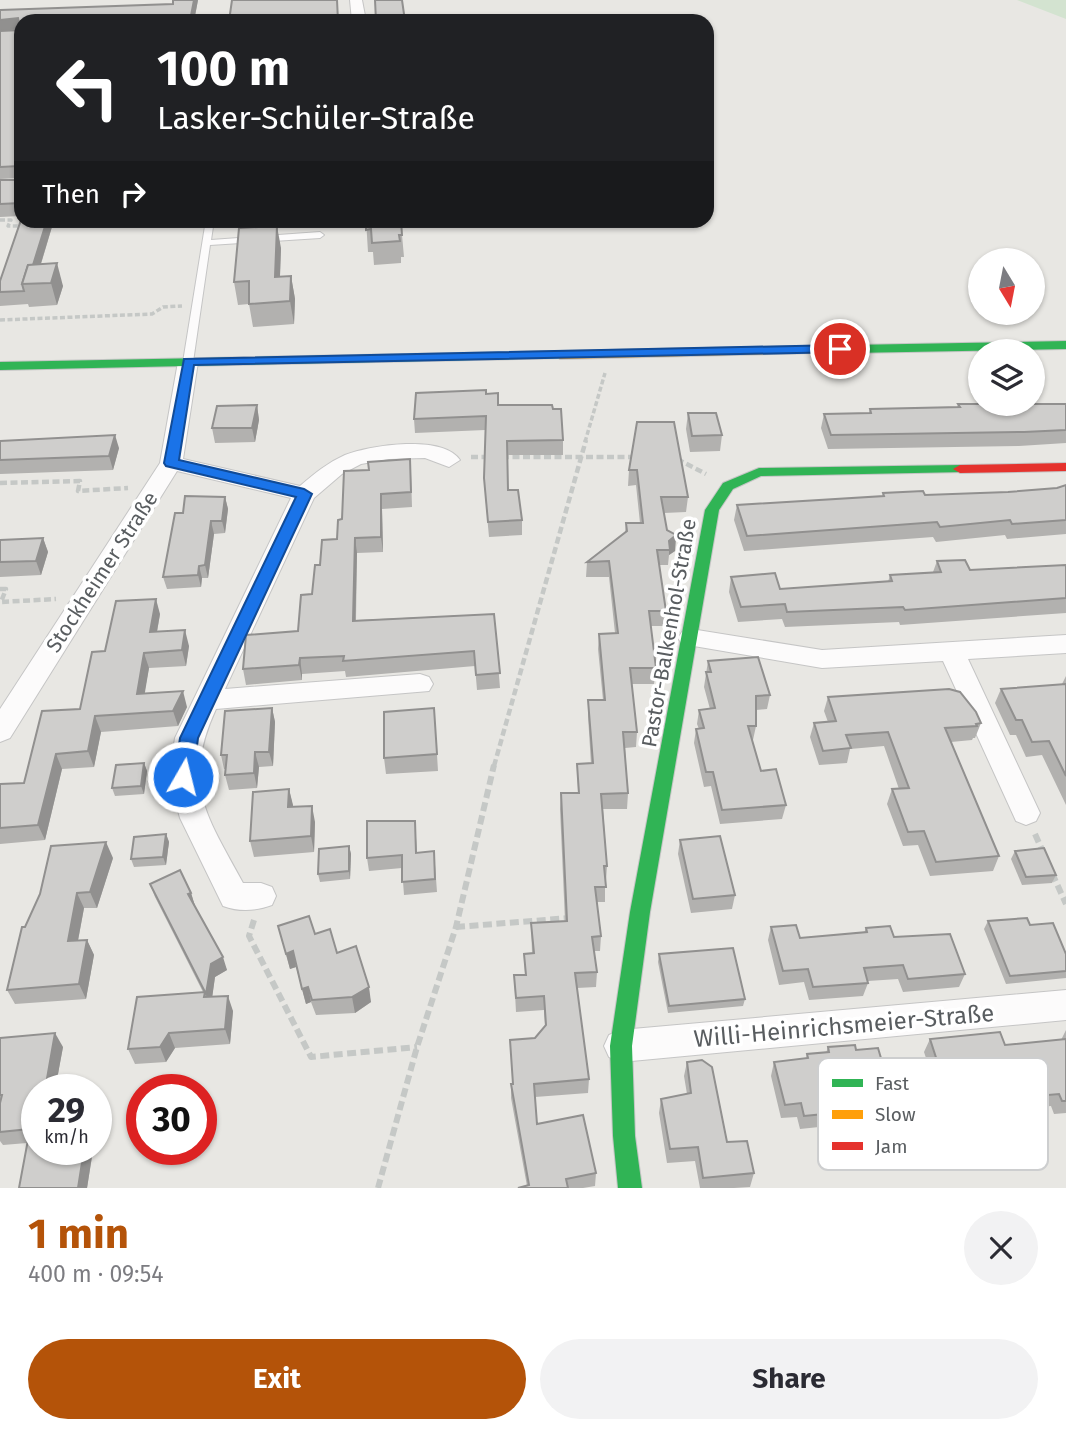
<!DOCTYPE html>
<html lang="en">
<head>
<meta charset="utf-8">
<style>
	body { margin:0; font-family:"Fira Sans",sans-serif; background:#f2f2f3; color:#2b2b33; height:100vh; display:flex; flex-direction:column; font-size:26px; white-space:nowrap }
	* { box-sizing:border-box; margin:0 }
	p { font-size:23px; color:#7c7c81 }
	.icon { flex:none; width:38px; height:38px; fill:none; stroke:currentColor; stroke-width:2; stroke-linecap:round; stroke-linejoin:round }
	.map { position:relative; height:1188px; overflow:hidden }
	.panel { display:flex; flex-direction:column; background:#fff; flex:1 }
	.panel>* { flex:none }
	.hud { position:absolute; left:14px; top:14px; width:700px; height:214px; border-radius:21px; box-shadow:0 2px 5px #0004; background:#202124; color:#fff; overflow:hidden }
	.needle { width:46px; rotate:170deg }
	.buttons { position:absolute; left:968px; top:248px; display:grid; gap:14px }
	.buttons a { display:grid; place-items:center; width:77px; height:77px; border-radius:50%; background:#fff; box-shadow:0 2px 5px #0004; font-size:35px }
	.speed { position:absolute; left:21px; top:1074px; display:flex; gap:14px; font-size:35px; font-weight:700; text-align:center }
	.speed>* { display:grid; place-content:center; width:91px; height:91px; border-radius:50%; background:#fff; box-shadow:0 2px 5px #0004; line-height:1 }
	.speed small { font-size:18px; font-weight:400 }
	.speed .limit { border:10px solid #d22; background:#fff; color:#111 }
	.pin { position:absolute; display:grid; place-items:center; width:60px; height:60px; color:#fff; margin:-30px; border:4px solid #fff; border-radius:50%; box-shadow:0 2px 7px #0007 }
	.me { position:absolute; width:77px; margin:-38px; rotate:8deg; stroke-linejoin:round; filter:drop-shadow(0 0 5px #0008) }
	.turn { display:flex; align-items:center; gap:24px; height:147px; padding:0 28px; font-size:32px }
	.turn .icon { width:91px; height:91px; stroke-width:2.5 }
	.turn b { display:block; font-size:49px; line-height:60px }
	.then { display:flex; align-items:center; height:66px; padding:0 28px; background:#0003; gap:14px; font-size:26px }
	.round { display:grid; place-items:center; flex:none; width:74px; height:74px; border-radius:37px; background:#f2f2f3 }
	.summary { display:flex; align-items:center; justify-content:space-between; height:119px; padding:0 28px }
	h1 { font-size:42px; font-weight:700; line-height:52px; color:#b45309 }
	.action { display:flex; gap:14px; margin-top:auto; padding:14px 28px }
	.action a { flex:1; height:80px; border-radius:42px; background:#b45309; color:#fff; font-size:28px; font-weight:700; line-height:80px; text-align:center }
	.action a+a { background:#f2f2f3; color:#2b2b33 }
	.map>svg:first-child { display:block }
	.green { fill:#d3e3d0 }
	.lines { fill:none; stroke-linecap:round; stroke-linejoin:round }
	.lane-casing { stroke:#c5c5c5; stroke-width:2 }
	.street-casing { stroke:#c5c5c5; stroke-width:2 }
	.fast-casing { stroke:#c5c5c5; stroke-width:2 }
	.slow-casing { stroke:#c5c5c5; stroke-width:2 }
	.jam-casing { stroke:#c5c5c5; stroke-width:2 }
	.path-far2 { stroke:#c5c8c6; stroke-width:3.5; stroke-dasharray:5 2.5; stroke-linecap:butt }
	.path-far1 { stroke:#c5c8c6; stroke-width:4.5; stroke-dasharray:7 3.5; stroke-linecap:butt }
	.path { stroke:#c5c8c6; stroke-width:6; stroke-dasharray:9 4.5; stroke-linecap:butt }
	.lane { fill:#fcfbfb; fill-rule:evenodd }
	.street { fill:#fcfbfb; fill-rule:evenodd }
	.fast { fill:#30b455; fill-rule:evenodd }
	.slow { fill:#ff9f0a; fill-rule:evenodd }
	.jam { fill:#e5322d; fill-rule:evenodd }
	.wall { fill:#b2b1af }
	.shaded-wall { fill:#91908f }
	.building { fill:#cfcecc; stroke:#91908f; stroke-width:2 }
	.route { fill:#1a73e8; stroke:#114b97; stroke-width:2 }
	.labels { text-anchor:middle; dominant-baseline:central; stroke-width:7; stroke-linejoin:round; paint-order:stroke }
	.street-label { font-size:21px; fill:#595d60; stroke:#fff }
	.near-street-label { font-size:24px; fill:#595d60; stroke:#fff }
	.key { fill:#fff; stroke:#cdcecf; stroke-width:2 }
	.key-label { font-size:19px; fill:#595d60 }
</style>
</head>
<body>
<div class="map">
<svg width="1066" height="1188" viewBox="0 0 1066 1188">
	<rect width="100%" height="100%" fill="#e8e7e3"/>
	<path class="green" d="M1017 0H1066V19Z"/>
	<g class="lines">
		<defs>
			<path id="lane" d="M206 220H214L211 240 320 232 324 235 320 238 210 245 193 362 188 365 183 362Z"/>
			<g id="street">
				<path d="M350 0H362L366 21H352Z"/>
				<path d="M188 356 198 362 183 459 300 486C314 474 327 463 345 455 370 445 443 434 460 460L449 467 425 458 389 459 361 464 342 474 314 498 225 689 420 674 429 677 433 684 429 691 216 709C181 785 207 816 243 883H261L272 887 276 896 272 905C256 911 239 912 223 906L180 818 169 777 175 738 291 498 177 471 10 738 0 742V709L160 463 178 362Z"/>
				<path d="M691 629 822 650 1066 635V653L968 659 1040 813 1036 821 1026 825 1016 821 943 661 822 668 682 644 678 638 682 632Z"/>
				<path d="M1066 990V1020L621 1062 609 1057 604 1046 609 1035 621 1030Z"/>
			</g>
			<g id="fast">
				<path d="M1066 341V349L851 353 845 349 851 345Z"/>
				<path d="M560 351 564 352V358L0 370V362Z"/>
				<path d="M960 465 965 466 967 469 965 472 761 476 733 489 719 510 650 912 632 1046 635 1136 642 1188H618L613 1136 610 1046 630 912 705 510 723 483 759 468Z"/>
			</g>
			<path id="slow" d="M851 345 855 346V352L560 359 554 355 560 351Z"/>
			<path id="jam" d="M1066 463V471L960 473 953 469 960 465Z"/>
		</defs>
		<use href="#lane" class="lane-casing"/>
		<use href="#street" class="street-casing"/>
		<use href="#fast" class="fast-casing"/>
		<use href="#slow" class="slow-casing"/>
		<use href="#jam" class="jam-casing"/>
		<g class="path-far2">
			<path d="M0 220H11L8 226H24"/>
			<path d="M51 224 81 220"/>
			<path d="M0 320 152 314 163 307 182 306"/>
			<path d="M585 442 605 373"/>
		</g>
		<g class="path-far1">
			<path d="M471 457H490"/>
			<path d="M502 457H637"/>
			<path d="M677 459 706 474"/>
			<path d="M0 483 80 481 78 491 128 488"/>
			<path d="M0 589H6L1 602 56 599"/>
			<path d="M494 766 586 440"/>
		</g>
		<g class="path">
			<path d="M1035 834 1043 852"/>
			<path d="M1052 873 1066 904"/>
			<path d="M254 920 249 936 311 1057 417 1047"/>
			<path d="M456 927 570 918"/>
			<path d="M378 1188 417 1047 456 927 494 765"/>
		</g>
		<use href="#lane" class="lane"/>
		<use href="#street" class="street"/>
		<use href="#fast" class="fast"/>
		<use href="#slow" class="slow"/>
		<use href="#jam" class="jam"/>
	</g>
	<g class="wall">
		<path d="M198 0 194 21H21V216L0 217V180H19V178L0 179V10L173 4Z"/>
		<path d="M21 220H54L41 264 63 286 57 305 29 307 28 304 0 306V281Z"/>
		<path d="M366 220 402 235 404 257H401V263L374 265 373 252H368Z"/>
		<path d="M281 248 280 277 291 276 295 299 294 324 253 327 249 304 238 305 234 282Z"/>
		<path d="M486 394 498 405 553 409 563 440V455H508V490L522 520V535L489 537 485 493V430L415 433 414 419Z"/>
		<path d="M958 404H1066V443L1019 446 828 449 821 428 824 414 869 413 870 409 957 407Z"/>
		<path d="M257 405 259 420 255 442 215 443 212 428Z"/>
		<path d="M688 413 722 435 720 451 690 452 686 429Z"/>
		<path d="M637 422 688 497 686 512 664 513 667 530 676 535 675 551 669 555 668 565H659L666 611 664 626H651L656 668 654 684H632L637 732 636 747 625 748 628 793 627 809H603L607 866 606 881H605V902H596L601 936 600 951H594L597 972 596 987 577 988 589 1079 588 1093 535 1097 537 1124 596 1173 595 1186 583 1188H518L527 1186 511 1098V1084H513L510 1040 535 1038 545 1026 544 1010 516 1012 514 975H525L524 954 532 953 531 923 565 921 560 809 561 793H578L577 764H591L588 716V700H603L598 649 599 634 615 633 609 577H586L587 562 625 533 626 523H640L636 485 628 486 629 470Z"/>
		<path d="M0 441 119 448 113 470 0 474Z"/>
		<path d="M411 474 412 507 382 509 383 552 357 553 356 620 494 614 500 688 477 690 475 666 346 677 345 671 302 674V680L246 685 243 669 298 631 312 594 320 565 337 539 342 519Z"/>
		<path d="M1066 485V534L1007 539 1005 535 936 542 933 537 744 551 734 520 737 505 882 497 883 493 925 495 1008 492 1057 488Z"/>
		<path d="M225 497 228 509 225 533 214 534 208 578H202L201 587 167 589 163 577 183 513Z"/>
		<path d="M43 538 48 552 41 575 0 577V540Z"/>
		<path d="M937 561 970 570 1066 565V613L900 625 899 622 785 627 782 619 738 622 729 592 731 577 780 589 888 582 890 575 933 572Z"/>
		<path d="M160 614 157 632 189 646 186 666 149 668 144 694 187 707 178 726 101 732 94 767 62 769 45 840 0 844V784L24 783 80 709 105 651Z"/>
		<path d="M708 661 770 695 767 709 756 710V726L753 740H752L761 771 786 805 782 819 720 824 711 786 704 787 694 743 696 729H699L697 724 699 710 710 709 704 687Z"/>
		<path d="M1066 676V805L1042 755 1026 757 1016 735H1010L995 703 1001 689 1062 684Z"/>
		<path d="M828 697 981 723 975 738H973L972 740 951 742 999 856 993 871 930 876 918 845 903 846 887 804 892 789H899L884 746 850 749 847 763 819 765 810 737 814 723 828 722 824 711Z"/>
		<path d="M272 708 275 722 273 766 259 767 257 788 229 790 225 775V769H224L221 755Z"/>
		<path d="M434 708 438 771 386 774 384 758Z"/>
		<path d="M144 763 147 771 144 794 115 796 112 788Z"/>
		<path d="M289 789 293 807 315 822 314 852 254 857 250 841Z"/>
		<path d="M415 821 417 853 434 851 437 892 404 895 402 868 369 871 367 858Z"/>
		<path d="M166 834 169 842 166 865 134 867 131 859Z"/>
		<path d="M680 840 735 895 732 909 691 913 678 854Z"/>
		<path d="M349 846 351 854 350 879 320 882 318 874Z"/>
		<path d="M1015 851 1056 875 1052 883 1022 885 1011 859Z"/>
		<path d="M113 858 97 908H84L78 941 87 940 94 955 86 999 15 1004 7 990 25 927Z"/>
		<path d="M150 884 191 893 195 906 227 970 215 977 212 997 233 1011 230 1044 175 1048 166 1062 135 1064 128 1049 203 992 155 897Z"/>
		<path d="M988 921 1030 925 1066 954V978L1006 984 984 929Z"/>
		<path d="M278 926 315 934 337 953 371 1002 355 1013 316 1015 311 1002 306 1004 296 967 290 969Z"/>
		<path d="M771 927 800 938 864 933 866 928 894 937 965 974 959 987 903 992 898 979 868 981V983L863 996 809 1000 804 982 779 985 768 940Z"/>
		<path d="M659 954 745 999 743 1006 668 1013 658 962Z"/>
		<path d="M1066 1030V1113L1054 1114 1051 1106 937 1116 928 1089 933 1079 924 1052 930 1039 1005 1045 1061 1040Z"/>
		<path d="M0 1038 63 1047 55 1090H37V1150H93L87 1188 27 1143 3 1145 0 1141Z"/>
		<path d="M828 1047 856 1050 894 1102 888 1115 821 1122 819 1127 800 1129 797 1117 781 1118 771 1076 774 1062 806 1059 807 1054 826 1053Z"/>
		<path d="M687 1062 727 1142 754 1173 750 1187 734 1188H700L695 1161 667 1163 659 1113 661 1099 687 1094 684 1076Z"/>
	</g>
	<g class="shaded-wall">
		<path d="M194 0H198L194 21H190Z"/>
		<path d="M18 18 21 28 0 32V20Z"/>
		<path d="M47 220H54L35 283 27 284Z"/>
		<path d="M277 226 281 248 279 300 275 277Z"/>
		<path d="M57 263 63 286 57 305 51 283Z"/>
		<path d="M291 276 295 299 294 324 290 301Z"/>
		<path d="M257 405 259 420 255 442 252 428Z"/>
		<path d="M115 435 119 448 113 470 109 456Z"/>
		<path d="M381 494 382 509 383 552 381 537Z"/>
		<path d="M225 497 228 509 225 533 222 521Z"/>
		<path d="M211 521 214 534 208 578 205 565Z"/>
		<path d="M676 535 675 551 669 555V541Z"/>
		<path d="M43 538 48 552 41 575 36 561Z"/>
		<path d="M355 538 357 553 355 636 353 621Z"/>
		<path d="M199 566 202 578 201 587 198 575Z"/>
		<path d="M156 599 160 614 154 648 150 632Z"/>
		<path d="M185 630 189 646 186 666 182 650Z"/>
		<path d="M144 653 149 668 142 710 137 694Z"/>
		<path d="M300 658 302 674V680L299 665Z"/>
		<path d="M183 691 187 707 178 726 173 711Z"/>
		<path d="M272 708 275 722 273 766 269 752Z"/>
		<path d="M95 716 101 732 94 767 88 751Z"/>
		<path d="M255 752 259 767 257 788 254 773Z"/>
		<path d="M56 754 62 769 45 840 38 825Z"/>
		<path d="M144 763 147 771 144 794 141 786Z"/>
		<path d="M289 789 293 805 292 824 288 807Z"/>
		<path d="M312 806 315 822 314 852 311 836Z"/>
		<path d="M166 834 169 842 166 865 163 857Z"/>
		<path d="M106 842 113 858 97 908 90 892Z"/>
		<path d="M349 846 351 854 350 879 349 871Z"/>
		<path d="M77 893 84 908 75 956 68 941Z"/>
		<path d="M191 893 195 906 192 907 188 894Z"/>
		<path d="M87 940 94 955 86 999 79 984Z"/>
		<path d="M293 951 296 967 290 969 286 954Z"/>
		<path d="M223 957 227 970 215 977 211 1006 206 994 211 964Z"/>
		<path d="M308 987 311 1002 306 1004 302 989Z"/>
		<path d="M369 987 371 1002 355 1013 352 997Z"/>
		<path d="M228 996 233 1011 230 1044 225 1029Z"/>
		<path d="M55 1033 63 1047 55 1090H45Z"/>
		<path d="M169 1033 175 1048 166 1062 160 1047Z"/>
		<path d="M84 1150H93L87 1188H78Z"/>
	</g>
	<g class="building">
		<path d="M173 0H194L190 21H21V203L0 204V180H19V166L0 167V31L20 30 18 18 0 20V10L173 4Z"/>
		<path d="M232 0H337L338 21H229Z"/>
		<path d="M375 0H402L405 21H376Z"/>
		<path d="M21 220H47L33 265H28L22 284 24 291 0 292V281Z"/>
		<path d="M366 220H401L402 235H399L400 241 372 243 371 229 366 230Z"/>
		<path d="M277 226 275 277 291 276 290 301 249 304V281L234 282 239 228Z"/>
		<path d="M57 263 51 283 22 284 28 265Z"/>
		<path d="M486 390V394L498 393V405H552L553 409H561L563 440 507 441 508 490H518L522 520 488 522 484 478 486 416 414 419 416 393Z"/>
		<path d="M958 404H1066V430L1024 432 831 435 824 414 871 413 870 409 960 407Z"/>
		<path d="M257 405 252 428H212L217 406Z"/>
		<path d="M688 413H716L722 435 692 436Z"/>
		<path d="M637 422H674L688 497H661L667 530 676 535 669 541 670 550H657L666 611H649L656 668H630L637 732H623L628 793 601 794 607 866H604L606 887H595L601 936 592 937 597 972 575 973 589 1079 534 1084 537 1124 583 1115 596 1173 566 1179 568 1188H518L529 1185 511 1084H513L510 1040 535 1038 546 1025 544 996 516 998 514 975H526L524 954 534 953 531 923 567 921 561 793H579L577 764 593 763 588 700H605L599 634 618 633 609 561 587 562 627 531 626 523H643L637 470H629Z"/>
		<path d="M115 435 109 456 0 460V441Z"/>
		<path d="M410 459 411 492 381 494V537L355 538 353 621 494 614 500 673 476 675 474 651 343 661 344 656 300 658 299 665 243 669 246 635 298 631 301 595 312 594 315 565H320L322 540 337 539 338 520 342 519 344 471 369 470 368 462Z"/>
		<path d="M1066 485V520L1012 524 1010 520 940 527 937 522 747 536 737 505 884 496 883 493 923 491 925 495 1008 492 1057 488Z"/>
		<path d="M185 496 225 497 222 521H211L205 565 199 566 198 575 163 577 175 513H183Z"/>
		<path d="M43 538 36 561 0 562V540Z"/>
		<path d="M965 560 970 570 1066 565V598L905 610 903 607 787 612 785 604 741 607 731 577 775 573 780 589 892 581 890 575 941 572 937 561Z"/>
		<path d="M156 599 150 632 185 630 182 650 144 653 137 694 183 691 173 711 95 716 88 751 56 754 38 825 0 828V784L24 783 42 711 80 709 92 652 105 651 116 601Z"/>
		<path d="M758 657 770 695 756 696V726H748L761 771 776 769 786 805 722 810 713 772H706L696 729 704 728 699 710 715 708 706 672H711L708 661Z"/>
		<path d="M1066 684V776L1049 741 1032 742 1022 720H1016L1001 689Z"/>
		<path d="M949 689 960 692 976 712 981 723 976 724 977 726 945 728 999 856 936 862 924 831 908 832 892 789 909 788 888 732 846 735 851 748 823 751 814 723 836 721 828 697Z"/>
		<path d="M272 708 269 752H255L254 773 225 775 227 755H221L225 711Z"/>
		<path d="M434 708 437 754 384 758V712Z"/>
		<path d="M144 763 141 786 112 788 116 765Z"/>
		<path d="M289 789 288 807 312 806 311 836 250 841 253 792Z"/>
		<path d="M367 821H415L416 853 434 851 435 879 402 882V855L367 858Z"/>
		<path d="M166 834 163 857 131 859 134 837Z"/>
		<path d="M720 836 735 895 693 899 680 840Z"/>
		<path d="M106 842 90 892 77 893 68 941 87 940 79 984 7 990 22 927H25L40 894 51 846Z"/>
		<path d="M349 846V871L318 874 319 849Z"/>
		<path d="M1044 848 1056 875 1026 877 1015 851Z"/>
		<path d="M180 870 191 893 188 894 223 957 211 964 206 994 150 884Z"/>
		<path d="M309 916 315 934 330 929 337 953 356 946 369 987 352 997 312 1000 308 987 302 989 293 951 286 954 278 926Z"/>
		<path d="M1027 918 1030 925 1053 923 1066 954V971L1010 976 988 921Z"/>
		<path d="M796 925 800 938 867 932 866 928 890 926 894 937 950 934 965 974 908 979 903 965 864 968 868 983 813 987 808 969 783 971 771 927Z"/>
		<path d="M733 948 745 999 669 1006 659 954Z"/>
		<path d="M205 992 204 997 228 996 225 1029 169 1033 160 1047 128 1049 137 997Z"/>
		<path d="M1000 1032 1005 1045 1066 1039V1101H1062L1059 1094 943 1104 934 1076H942L930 1039Z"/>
		<path d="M55 1033 45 1090H37V1150H84L78 1188H19L30 1129 0 1132V1103L2 1095H0V1038Z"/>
		<path d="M855 1045 856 1050 878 1048 894 1102 823 1109 824 1114 804 1116 801 1103 785 1105 774 1062 808 1058 807 1054 829 1052 828 1047Z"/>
		<path d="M702 1060 712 1067 727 1142 747 1141 754 1173 703 1178 698 1147 670 1149 661 1099 691 1093 687 1062Z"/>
	</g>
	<path class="route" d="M840 345 846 349 844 352 194 365 179 460 304 489 312 494 198 738 193 777 183 784 177 782 174 777 180 738 296 497 166 466 164 463 184 359Z"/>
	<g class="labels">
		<g class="street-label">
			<text transform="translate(102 572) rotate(-57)">Stockheimer Straße</text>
			<text transform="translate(669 633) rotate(-80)">Pastor-Balkenhol-Straße</text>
		</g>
		<g class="near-street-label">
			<text transform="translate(844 1026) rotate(-5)">Willi-Heinrichsmeier-Straße</text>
		</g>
	</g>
	<rect x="818" y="1058" width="230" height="112" rx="10" class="key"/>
	<rect x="832" y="1079" width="31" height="8" fill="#30b455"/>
	<rect x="832" y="1110" width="31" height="9" fill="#ff9f0a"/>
	<rect x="832" y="1142" width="31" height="8" fill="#e5322d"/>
	<g class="key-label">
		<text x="875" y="1090">Fast</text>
		<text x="875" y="1121">Slow</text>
		<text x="875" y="1153">Jam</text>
	</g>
</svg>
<div class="buttons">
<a><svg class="needle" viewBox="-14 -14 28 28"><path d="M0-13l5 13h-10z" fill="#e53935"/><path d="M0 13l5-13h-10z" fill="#7c7c81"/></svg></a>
<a><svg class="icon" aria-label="layers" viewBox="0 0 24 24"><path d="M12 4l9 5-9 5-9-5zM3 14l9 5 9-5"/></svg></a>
</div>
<div class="speed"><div>29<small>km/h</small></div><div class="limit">30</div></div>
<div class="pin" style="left:840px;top:349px;background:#d93025"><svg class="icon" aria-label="arrive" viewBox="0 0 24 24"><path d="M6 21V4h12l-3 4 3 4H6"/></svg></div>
<svg class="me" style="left:183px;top:777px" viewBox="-20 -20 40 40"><circle r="17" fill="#1a73e8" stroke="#fff" stroke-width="3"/><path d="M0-11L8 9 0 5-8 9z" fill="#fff"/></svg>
<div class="hud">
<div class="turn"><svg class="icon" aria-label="left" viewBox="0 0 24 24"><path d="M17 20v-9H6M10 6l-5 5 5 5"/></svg><div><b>100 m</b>Lasker-Schüler-Straße</div></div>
<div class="then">Then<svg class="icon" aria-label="right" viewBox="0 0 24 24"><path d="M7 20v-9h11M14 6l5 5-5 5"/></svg></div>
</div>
</div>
<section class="panel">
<div class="summary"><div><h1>1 min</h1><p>400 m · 09:54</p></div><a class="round"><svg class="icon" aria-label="close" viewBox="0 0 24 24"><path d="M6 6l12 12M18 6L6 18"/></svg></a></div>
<div class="action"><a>Exit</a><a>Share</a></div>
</section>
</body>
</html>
